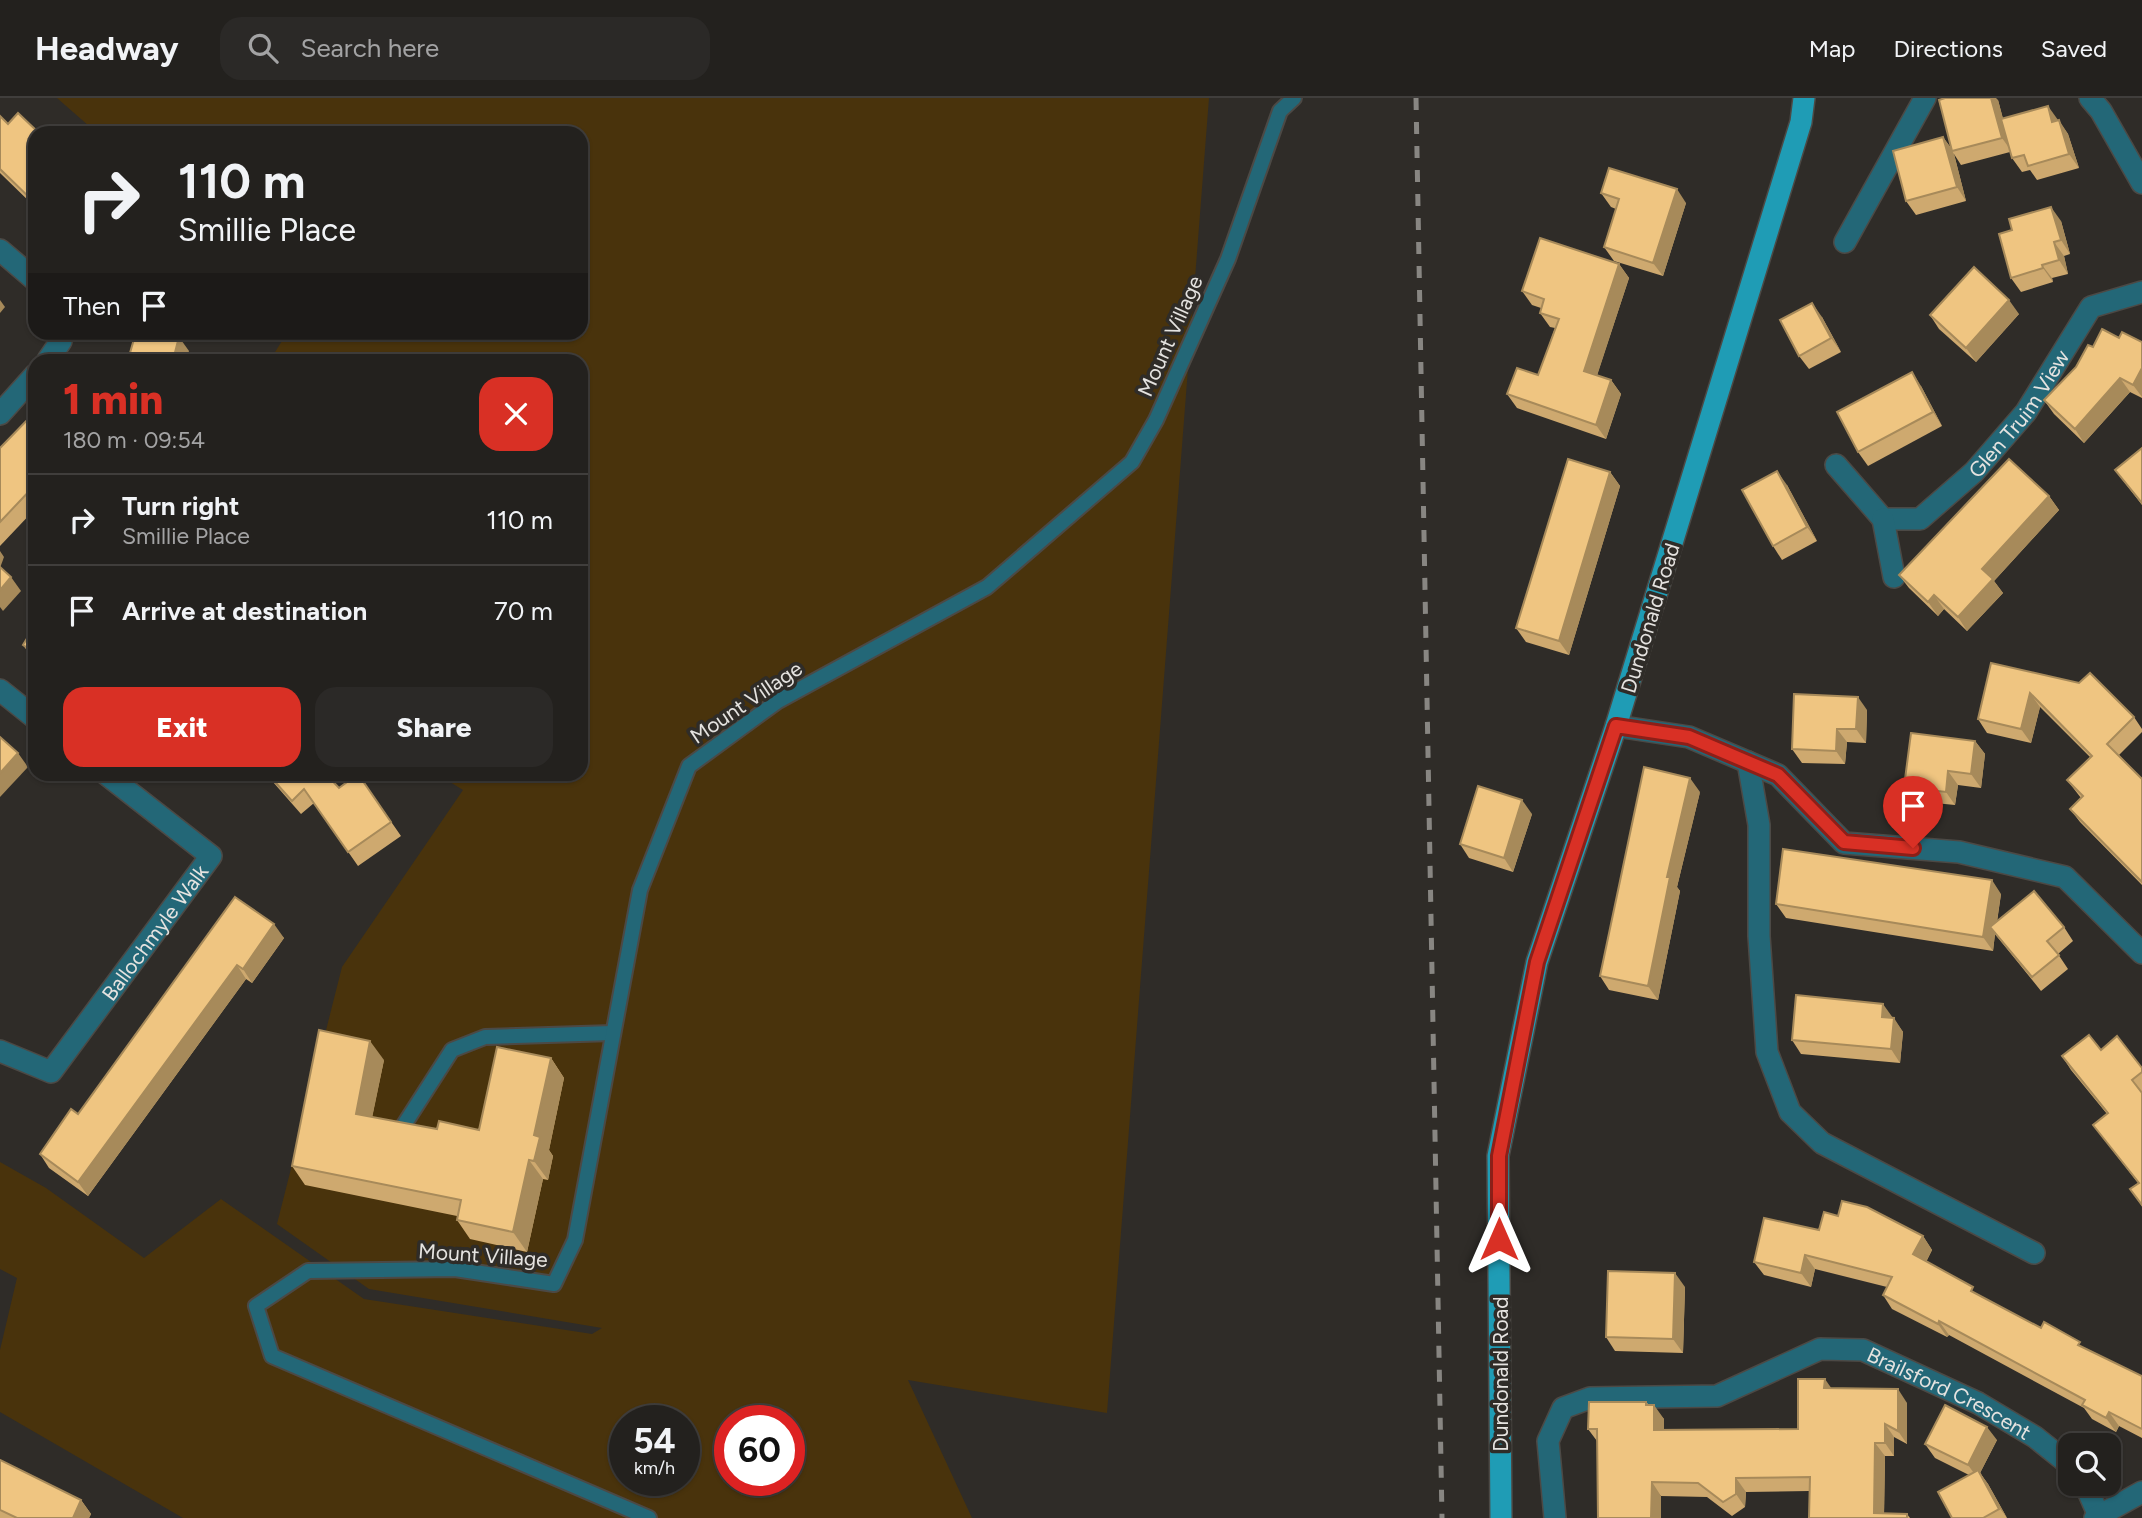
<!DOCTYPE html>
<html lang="en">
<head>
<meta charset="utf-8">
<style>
	body { margin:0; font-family:Figtree,sans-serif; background:#2b2927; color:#f1f3f6; height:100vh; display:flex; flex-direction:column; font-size:26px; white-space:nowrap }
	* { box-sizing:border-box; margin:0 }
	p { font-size:23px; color:#a3a3a4 }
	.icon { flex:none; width:38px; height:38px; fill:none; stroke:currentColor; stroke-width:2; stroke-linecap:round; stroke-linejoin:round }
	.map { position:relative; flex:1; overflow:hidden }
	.drawer { position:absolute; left:28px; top:256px; width:560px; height:427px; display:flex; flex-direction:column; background:#23211e; border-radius:21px; box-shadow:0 2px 5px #0004,0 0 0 2px #403e3c }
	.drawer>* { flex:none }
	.banner { position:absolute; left:28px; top:28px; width:560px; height:214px; border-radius:21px; box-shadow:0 2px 5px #0004,0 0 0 2px #403e3c; background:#23211e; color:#f1f3f6; overflow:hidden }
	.fabs { position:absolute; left:2058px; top:1335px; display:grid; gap:14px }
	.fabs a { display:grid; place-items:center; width:63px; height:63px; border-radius:14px; background:#23211e; box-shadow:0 2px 5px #0004,0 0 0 2px #403e3c; font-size:35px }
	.speed { position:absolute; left:609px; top:1307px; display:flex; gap:14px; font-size:35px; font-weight:700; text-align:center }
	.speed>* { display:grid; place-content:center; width:91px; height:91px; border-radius:50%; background:#23211e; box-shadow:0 2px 5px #0004,0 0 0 2px #403e3c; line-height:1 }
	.speed small { font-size:18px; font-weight:400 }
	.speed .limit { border:10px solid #d22; background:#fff; color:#111 }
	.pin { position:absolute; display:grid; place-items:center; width:60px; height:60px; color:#fff; margin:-72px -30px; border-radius:50% 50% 50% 0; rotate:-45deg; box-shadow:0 0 7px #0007 }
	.pin .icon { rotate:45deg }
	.me { position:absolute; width:77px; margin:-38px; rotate:0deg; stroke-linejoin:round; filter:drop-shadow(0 0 5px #0008) }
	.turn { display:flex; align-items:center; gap:24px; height:147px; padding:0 35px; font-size:32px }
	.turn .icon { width:91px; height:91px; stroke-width:2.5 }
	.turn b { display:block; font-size:49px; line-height:60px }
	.then { display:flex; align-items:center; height:66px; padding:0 35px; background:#0003; gap:14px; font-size:26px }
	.round { display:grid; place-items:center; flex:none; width:74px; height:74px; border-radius:21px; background:#2b2927 }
	.summary { display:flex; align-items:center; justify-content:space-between; height:119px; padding:0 35px }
	h1 { font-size:42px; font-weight:800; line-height:52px; color:#d93025 }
	.button { display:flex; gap:14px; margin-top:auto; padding:14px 35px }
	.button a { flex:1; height:80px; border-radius:21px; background:#d93025; color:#fff; font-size:28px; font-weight:800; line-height:80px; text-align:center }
	.button a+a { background:#2b2927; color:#f1f3f6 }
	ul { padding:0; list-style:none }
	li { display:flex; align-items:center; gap:21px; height:91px; padding:0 35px; border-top:2px solid #403e3c }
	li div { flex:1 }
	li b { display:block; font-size:26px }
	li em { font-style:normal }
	header { display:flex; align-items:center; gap:42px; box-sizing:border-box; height:98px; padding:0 35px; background:#23211e; border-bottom:2px solid #403e3c }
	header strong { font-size:33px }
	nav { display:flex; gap:38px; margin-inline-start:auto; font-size:24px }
	.search { width:490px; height:63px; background:#2b2927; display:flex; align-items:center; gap:18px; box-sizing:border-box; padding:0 24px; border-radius:21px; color:#a3a3a4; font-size:26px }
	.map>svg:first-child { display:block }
	.green { fill:#49330c; fill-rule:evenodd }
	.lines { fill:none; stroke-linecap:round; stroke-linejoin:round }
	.lane-casing { stroke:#4c4945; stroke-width:18 }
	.street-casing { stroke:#4c4945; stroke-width:24 }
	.primary-casing { stroke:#4c4945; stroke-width:24 }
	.lane { stroke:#236777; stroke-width:14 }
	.street { stroke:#236777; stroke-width:21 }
	.primary { stroke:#1f9cb5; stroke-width:21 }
	.rail { stroke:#888682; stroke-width:5; stroke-dasharray:12 12; stroke-linecap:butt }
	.wall { fill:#cea96f }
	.shaded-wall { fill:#a78a5a }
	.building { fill:#efc581; stroke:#a78a5a; stroke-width:2 }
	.route-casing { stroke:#8d1f18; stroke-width:18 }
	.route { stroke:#d93025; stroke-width:12 }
	.labels { text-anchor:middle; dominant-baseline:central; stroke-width:7; stroke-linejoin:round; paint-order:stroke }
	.street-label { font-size:21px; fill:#e5e3e0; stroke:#2f2c28 }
</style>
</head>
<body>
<header>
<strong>Headway</strong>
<div class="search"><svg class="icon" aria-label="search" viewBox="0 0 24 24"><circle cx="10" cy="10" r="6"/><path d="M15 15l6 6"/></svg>Search here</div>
<nav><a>Map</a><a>Directions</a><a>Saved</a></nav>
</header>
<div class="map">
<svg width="2142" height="1420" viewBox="0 0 2142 1420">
	<rect width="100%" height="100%" fill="#2f2c28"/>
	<path class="green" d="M57 0H1209L1107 1315 908 1282 972 1420H183L0 1314V1252L17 1180 0 1171V1064L46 1090 144 1160 221 1101 364 1201 592 1236 602 1230 369 1191 277 1126 342 869 463 692 437 676H581V262H270L287 235 581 234V35H97ZM625 1323H684V1382H625ZM730 1323H789V1382H730Z"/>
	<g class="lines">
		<defs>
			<g id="lane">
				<path d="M400 1033 452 952 485 939 613 935"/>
				<path d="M649 1420 272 1258 256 1208 308 1173 455 1171 554 1186 575 1142 640 792 689 668 778 603 987 489 1132 364 1156 322 1228 161 1280 13 1294 0"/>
			</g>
			<g id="street">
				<path d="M2090 0 2101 13 2142 85"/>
				<path d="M1845 144 1925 0"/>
				<path d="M0 152 35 182"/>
				<path d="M48 262 61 243 62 234"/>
				<path d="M0 316 35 277"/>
				<path id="s1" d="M1836 367 1883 421H1920L1974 374 2026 314 2091 209 2142 194"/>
				<path d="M1883 421 1894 479"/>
				<path d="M0 592 35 620"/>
				<path d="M1616 628 1689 639 1778 677 1844 745 1959 754 2065 779 2142 855"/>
				<path d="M1748 664 1759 727V838L1767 954 1790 1014 1822 1045 2034 1155"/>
				<path id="s2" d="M0 953 51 974 211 758 106 676"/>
				<path d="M2085 1386 2099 1418"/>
				<path id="s3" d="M1555 1420 1548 1343 1563 1310 1590 1300 1717 1298 1820 1251 1863 1252 1978 1305 2035 1339 2070 1367"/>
				<path d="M2095 1420 2142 1394"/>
			</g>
			<path id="primary" d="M1501 1420 1498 1058 1537 864 1616 628 1801 24 1804 0"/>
		</defs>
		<use href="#lane" class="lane-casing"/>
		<use href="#street" class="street-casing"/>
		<use href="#primary" class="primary-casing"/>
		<use href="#lane" class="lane"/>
		<use href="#street" class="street"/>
		<use href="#primary" class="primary"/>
		<path class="rail" d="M1416 0 1442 1420"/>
	</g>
	<g class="wall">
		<path d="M1998 2 2003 21 2058 22 2068 36 2079 70 2037 82 2030 72 2022 74 2012 60 2010 54 1961 67 1954 56 1966 103 1916 117 1906 103 1943 39 1951 50Z"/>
		<path d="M0 18 8 26 35 35V109L0 75Z"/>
		<path d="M1601 95 1686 105 1663 178 1614 163 1604 149 1616 111 1611 109Z"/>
		<path d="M2061 123 2070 156 2064 158 2068 176 2052 180 2053 184 2021 194 2011 180Z"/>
		<path d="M1619 166 1629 180 1597 277 1611 282 1621 296 1606 341 1517 310 1507 296 1538 277 1555 230 1550 229 1540 215 1541 210 1532 207 1522 193Z"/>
		<path d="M2019 216 1976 264 1939 231 1930 217Z"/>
		<path d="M1822 219 1841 254 1809 271 1799 258Z"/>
		<path d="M2119 240 2142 244V300L2130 294 2084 345 2054 316 2044 302 2076 269 2093 249Z"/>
		<path d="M1921 288 1942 328 1868 368 1858 354Z"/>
		<path d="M35 314V411L0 448V350Z"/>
		<path d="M2142 350V407L2115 372Z"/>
		<path d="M1610 374 1620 388 1569 557 1526 544 1516 530Z"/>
		<path d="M1787 387 1817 443 1782 462 1773 448Z"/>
		<path d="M2049 398 2059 412 1994 483 2003 495 1967 533 1944 511 1938 518 1909 490 1899 477Z"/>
		<path d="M35 527V563L33 561 23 547Z"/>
		<path d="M1991 565 2134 619 2142 631V634L2119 657 2142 681V787L2080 724 2070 711 2081 700 2067 682 2090 659 2040 609 2031 645 1987 635 1978 621Z"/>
		<path d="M1867 612 1866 645 1847 644 1845 666 1802 665 1792 651Z"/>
		<path d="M1975 643 1985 656 1981 690 1958 687 1955 707 1914 703 1904 689Z"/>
		<path d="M266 676H326L339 690 358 676 401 738 358 768 314 705 301 716Z"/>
		<path d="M1700 694 1677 789 1680 793 1658 902 1609 892 1600 878Z"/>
		<path d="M1532 716 1513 774 1469 760 1460 746Z"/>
		<path d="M2001 796 1997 824 2064 829 2073 843 2058 856 2068 871 2041 893 1995 836 1993 853 1786 820 1776 806Z"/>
		<path d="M235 799 284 840 252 885 246 881 88 1098 49 1070 40 1056 78 1016Z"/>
		<path d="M1893 920 1903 934 1900 965 1801 956 1792 942Z"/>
		<path d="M2101 952 2142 970V1108L2130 1091 2138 1085 2093 1027 2107 1016 2071 972 2062 958Z"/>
		<path d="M551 960 564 980 549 1052 553 1058 548 1082 543 1081 527 1154 470 1141 457 1122V1118L305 1087 292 1068 384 962 372 1019 437 1031 479 1032Z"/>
		<path d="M1819 1132 1923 1138 1932 1152 1926 1164 1978 1197 2041 1230 2142 1278V1340L2119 1328 2116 1334 2092 1321 2084 1310 1949 1237 1947 1239 1892 1211 1883 1197 1887 1189 1815 1171 1811 1189 1764 1177 1754 1164Z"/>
		<path d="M1685 1189 1683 1255 1615 1253 1606 1239Z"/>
		<path d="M1831 1290 1907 1305V1346L1894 1339V1358H1885L1884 1415 1907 1416 1910 1420H1809V1393L1746 1394 1745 1409 1732 1418 1707 1399 1661 1398 1597 1343 1588 1331 1646 1304 1664 1321V1332L1798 1331Z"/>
		<path d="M1997 1342 1980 1375 1988 1386 2007 1420H1952L1969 1377 1935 1360 1925 1346Z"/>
		<path d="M0 1362 81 1402 91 1416 89 1420H0Z"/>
	</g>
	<g class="shaded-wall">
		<path d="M1991 0H1996L1998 2 2012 54 2002 40Z"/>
		<path d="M2048 8 2058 22 2052 24Z"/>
		<path d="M2059 22 2068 36 2079 70 2069 56Z"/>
		<path d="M1943 39 1953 53H1952L1954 56 1966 103 1957 89Z"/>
		<path d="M1677 91 1686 105 1663 178 1653 165Z"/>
		<path d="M2051 109 2061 123 2070 156 2061 142Z"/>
		<path d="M2054 144 2064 158 2068 176 2059 162Z"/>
		<path d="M1619 166 1629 180 1594 287 1584 273Z"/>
		<path d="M2042 167 2052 180 2053 184 2043 170Z"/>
		<path d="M0 202 5 209 0 215Z"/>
		<path d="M2009 202 2019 216 1976 264 1966 250Z"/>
		<path d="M1812 205 1822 219 1841 254 1831 240Z"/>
		<path d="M179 239 189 253 186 262H173Z"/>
		<path d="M2142 270V299L2133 287Z"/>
		<path d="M1912 274 1921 288 1942 328 1933 314Z"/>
		<path d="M2120 280 2130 294 2084 345 2075 331Z"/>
		<path d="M1611 282 1621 296 1606 341 1596 327Z"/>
		<path d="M1777 373 1787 387 1817 443 1807 429Z"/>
		<path d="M1610 374 1620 388 1569 557 1559 543Z"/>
		<path d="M2049 398 2059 412 1994 483 2003 495 1967 533 1958 519 1982 471Z"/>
		<path d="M0 453 4 459 0 470Z"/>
		<path d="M11 479 21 493 3 513 0 509V492Z"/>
		<path d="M1934 497 1944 511 1938 518 1928 504Z"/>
		<path d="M2030 595 2040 609 2031 645 2021 631Z"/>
		<path d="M1858 599 1867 612 1866 645 1856 631Z"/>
		<path d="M1837 631 1847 644 1845 666 1836 653Z"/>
		<path d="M1975 643 1985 656 1981 690 1971 676Z"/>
		<path d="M18 655 28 669 0 699V675Z"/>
		<path d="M1948 673 1958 687 1955 707 1946 694Z"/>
		<path d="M1690 680 1700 694 1677 789 1680 793 1658 902 1648 888 1667 779Z"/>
		<path d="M1522 702 1532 716 1513 774 1504 760Z"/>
		<path d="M1992 782 2001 796 1995 836 1990 829 1995 836 1993 853 1983 839Z"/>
		<path d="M274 826 284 840 252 885 243 871Z"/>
		<path d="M237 867 246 881 88 1098 78 1084Z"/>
		<path d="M1883 906 1893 920 1882 919Z"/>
		<path d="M1894 920 1903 934 1900 965 1891 951Z"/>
		<path d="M370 943 384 962 369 1035 356 1016Z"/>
		<path d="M551 960 564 980 549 1052 553 1058 548 1082 534 1063V1037Z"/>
		<path d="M529 1062 543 1081 527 1154 513 1134Z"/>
		<path d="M1923 1138 1932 1152 1923 1170 1913 1156Z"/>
		<path d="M1805 1157 1815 1171 1811 1189 1801 1175Z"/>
		<path d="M1675 1175 1685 1189 1683 1255 1673 1241Z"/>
		<path d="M1939 1223 1949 1237 1947 1239 1938 1226Z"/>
		<path d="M1825 1281 1834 1294 1824 1290Z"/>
		<path d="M1898 1291 1907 1305V1346L1898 1333Z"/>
		<path d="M1646 1304 1654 1316V1307L1664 1321V1345L1654 1332Z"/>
		<path d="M2109 1314 2119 1328 2116 1334 2106 1320Z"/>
		<path d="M1885 1326 1894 1339V1358L1885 1345Z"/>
		<path d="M1987 1329 1997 1342 1980 1375 1988 1386 2007 1420 1968 1367Z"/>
		<path d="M1875 1345 1885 1358 1884 1420 1874 1415Z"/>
		<path d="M1736 1380 1746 1394 1745 1409 1736 1396Z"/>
		<path d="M1652 1384 1661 1398V1420H1651Z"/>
		<path d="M81 1402 91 1416 89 1420H73Z"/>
	</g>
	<g class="building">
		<path d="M1945 0H1991L2002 40 1952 53 1939 2Z"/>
		<path d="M2048 8 2052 24 2059 22 2069 56 2028 68 2024 57 2012 60 2001 21Z"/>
		<path d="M18 15 39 35H35V105L0 71V18L8 26Z"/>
		<path d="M1943 39 1957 89 1906 103 1893 53Z"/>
		<path d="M1609 70 1677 91 1653 165 1604 149 1619 101 1601 95Z"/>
		<path d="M2051 109 2061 142 2054 144 2059 162 2042 167 2043 170 2011 180 1999 136 2012 132 2009 121Z"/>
		<path d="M1540 140 1619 166 1584 273 1611 282 1596 327 1507 296 1517 270 1538 277 1559 221 1540 215 1544 201 1522 193Z"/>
		<path d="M1974 169 2009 202 1966 250 1930 217Z"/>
		<path d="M1812 205 1831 240 1799 258 1780 222Z"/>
		<path d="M2102 231 2119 240 2122 234 2142 244V270L2133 287 2120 280 2075 331 2044 302 2076 269 2088 247 2093 249Z"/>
		<path d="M136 234H164L179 239 173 262H128Z"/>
		<path d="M1912 274 1933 314 1858 354 1837 314Z"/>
		<path d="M35 314V387L0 424V350Z"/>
		<path d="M2142 350V405L2115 372Z"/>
		<path d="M1568 361 1610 374 1559 543 1516 530Z"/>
		<path d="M2009 361 2049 398 1982 471 1993 481 1958 519 1934 497 1928 504 1899 477Z"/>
		<path d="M1777 373 1807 429 1773 448 1742 392Z"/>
		<path d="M0 469 11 479 0 492Z"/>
		<path d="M35 494V506L29 503Z"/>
		<path d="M35 527V555L23 547Z"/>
		<path d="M1991 565 2079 585 2090 575 2134 619 2107 646 2142 681V784L2070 711 2083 698 2067 682 2092 658 2030 595 2021 631 1978 621Z"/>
		<path d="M1794 596 1858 599 1856 631H1837L1836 653 1792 651Z"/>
		<path d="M1911 635 1975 643 1971 676 1948 673 1946 694 1904 689Z"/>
		<path d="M0 639 18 655 0 675Z"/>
		<path d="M1644 669 1690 680 1667 779H1670L1648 888 1600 878Z"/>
		<path d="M268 676H326L339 690 358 676 391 724 348 754 304 691 292 703Z"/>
		<path d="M1478 688 1522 702 1504 760 1460 746Z"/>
		<path d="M1783 751 1992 782 1983 839 1776 806Z"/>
		<path d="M2034 793 2064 829 2047 843 2059 857 2032 879 1990 829Z"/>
		<path d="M235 799 274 826 243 871 237 867 78 1084 40 1056 71 1011 78 1016Z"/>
		<path d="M1796 897 1883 906 1882 919 1894 920 1891 951 1792 942Z"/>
		<path d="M319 932 370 943 356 1016 437 1031 439 1023 479 1032 497 949 551 960 534 1037 540 1039 534 1063 529 1062 513 1134 457 1122 461 1102 292 1068Z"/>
		<path d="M2089 937 2101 952 2117 938 2142 970V974L2132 982 2142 995V1107L2130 1091 2139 1085 2093 1027 2108 1015 2062 958Z"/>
		<path d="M1842 1103 1867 1109 1923 1138 1913 1156 1973 1189 1971 1193 2041 1230 2044 1224 2080 1244 2078 1247 2142 1278V1331L2109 1314 2106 1320 2082 1307 2085 1302 1939 1223 1938 1226 1883 1197 1892 1179 1805 1157 1801 1175 1754 1164 1764 1120 1819 1132 1824 1114 1838 1118Z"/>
		<path d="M1608 1173 1675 1175 1673 1241 1606 1239Z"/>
		<path d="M1798 1281H1825L1824 1290 1898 1291V1333L1885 1326V1345H1875L1874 1415 1907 1416V1420H1809L1810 1379 1736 1380V1396L1723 1404 1698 1385 1652 1384 1651 1420H1598L1597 1331H1588L1589 1304H1646V1307H1654V1332L1798 1331Z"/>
		<path d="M1945 1307 1987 1329 1968 1367 1925 1346Z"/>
		<path d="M0 1362 81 1402 73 1420H17L0 1412Z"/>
		<path d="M1978 1372 1999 1411 1983 1420H1952L1938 1394Z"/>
	</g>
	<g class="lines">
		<defs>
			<path id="route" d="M1499 1141V1058L1537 864 1616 628 1689 639 1778 677 1844 744 1913 750"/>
		</defs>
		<use href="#route" class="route-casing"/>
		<use href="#route" class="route"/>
	</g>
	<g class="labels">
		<g class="street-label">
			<text transform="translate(1170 238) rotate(-66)">Mount Village</text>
			<text stroke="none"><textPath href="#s1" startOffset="254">Glen Truim View</textPath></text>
			<text transform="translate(1650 520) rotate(-73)">Dundonald Road</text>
			<text transform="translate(746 604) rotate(-34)">Mount Village</text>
			<text stroke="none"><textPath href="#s2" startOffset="229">Ballochmyle Walk</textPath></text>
			<text transform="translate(483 1157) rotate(4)">Mount Village</text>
			<text transform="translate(1500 1276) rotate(-90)">Dundonald Road</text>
			<text stroke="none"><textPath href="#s3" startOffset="522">Brailsford Crescent</textPath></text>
		</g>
	</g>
</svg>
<div class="fabs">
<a><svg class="icon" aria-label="search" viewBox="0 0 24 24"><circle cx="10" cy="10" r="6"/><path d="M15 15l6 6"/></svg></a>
</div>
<div class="speed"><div>54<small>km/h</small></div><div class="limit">60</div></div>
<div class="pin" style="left:1913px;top:750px;background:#d93025"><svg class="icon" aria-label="arrive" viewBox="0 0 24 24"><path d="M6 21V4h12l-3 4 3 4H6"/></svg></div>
<svg class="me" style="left:1499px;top:1141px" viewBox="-20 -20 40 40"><path d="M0-17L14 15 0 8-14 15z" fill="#d93025" stroke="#fff" stroke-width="4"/></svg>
<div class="banner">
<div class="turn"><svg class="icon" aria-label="right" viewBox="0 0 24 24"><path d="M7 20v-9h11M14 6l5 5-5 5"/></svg><div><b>110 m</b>Smillie Place</div></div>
<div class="then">Then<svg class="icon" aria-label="arrive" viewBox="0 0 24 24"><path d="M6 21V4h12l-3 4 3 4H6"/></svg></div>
</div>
<section class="drawer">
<div class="summary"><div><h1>1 min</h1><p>180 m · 09:54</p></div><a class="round" style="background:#d93025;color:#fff"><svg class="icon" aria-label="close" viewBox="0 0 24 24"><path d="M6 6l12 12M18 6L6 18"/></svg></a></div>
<ul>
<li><svg class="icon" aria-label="right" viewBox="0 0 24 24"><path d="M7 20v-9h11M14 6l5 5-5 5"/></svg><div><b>Turn right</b><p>Smillie Place</p></div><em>110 m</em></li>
<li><svg class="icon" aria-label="arrive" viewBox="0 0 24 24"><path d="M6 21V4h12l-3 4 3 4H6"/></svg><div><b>Arrive at destination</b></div><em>70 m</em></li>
</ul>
<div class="button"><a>Exit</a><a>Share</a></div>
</section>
</div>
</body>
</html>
